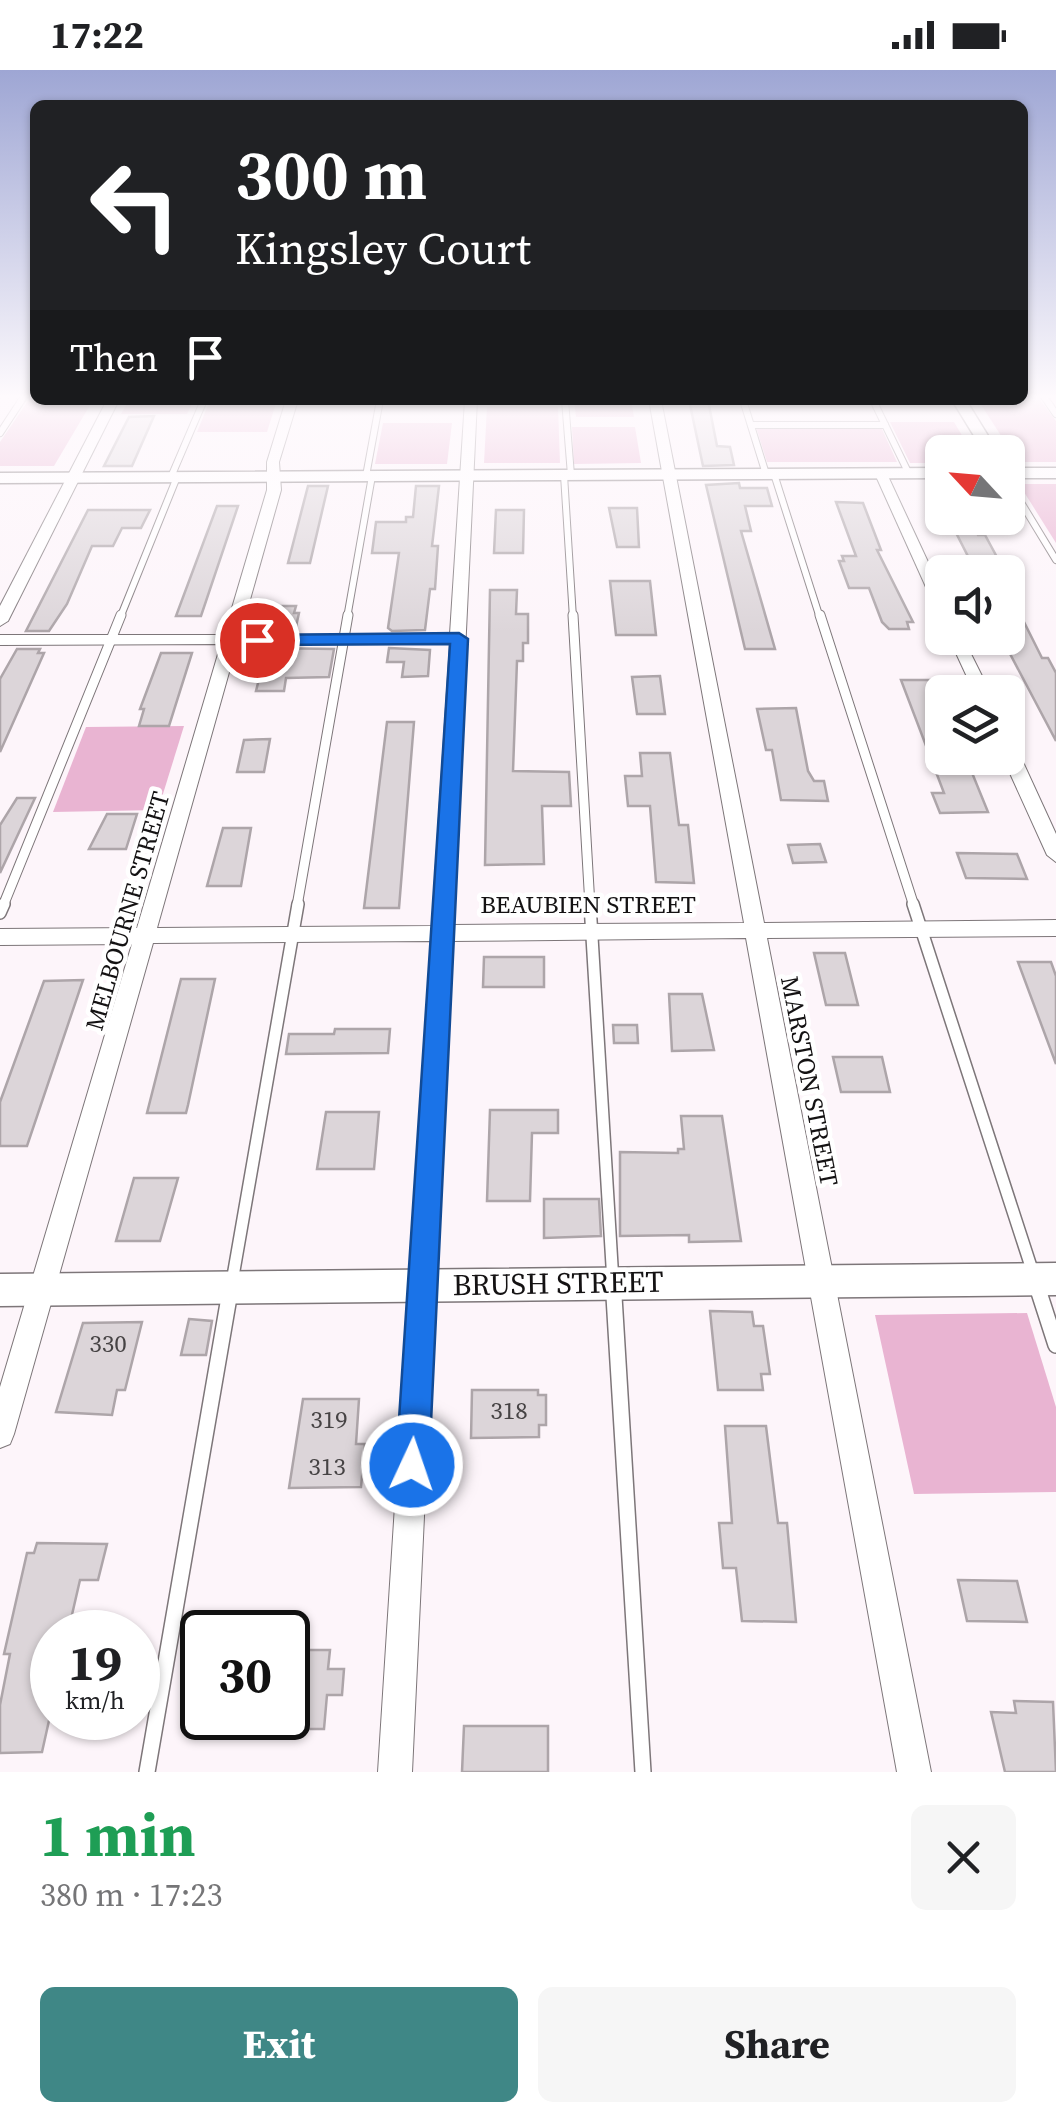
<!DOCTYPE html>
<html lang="en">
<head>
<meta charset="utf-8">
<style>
	body { margin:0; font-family:"Source Serif 4",serif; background:#f6f6f6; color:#202124; height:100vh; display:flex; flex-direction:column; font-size:38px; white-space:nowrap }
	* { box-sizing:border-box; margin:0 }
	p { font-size:32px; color:#757577 }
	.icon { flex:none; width:55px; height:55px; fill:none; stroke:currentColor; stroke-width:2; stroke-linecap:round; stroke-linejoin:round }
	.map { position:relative; height:1702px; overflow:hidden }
	.panel { display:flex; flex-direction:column; background:#fff; flex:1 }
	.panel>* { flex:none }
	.guide { position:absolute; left:30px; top:30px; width:998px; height:305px; border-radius:15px; box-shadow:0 2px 8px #0004; background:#202124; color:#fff; overflow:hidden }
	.needle { width:65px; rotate:296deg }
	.fabs { position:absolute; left:925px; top:365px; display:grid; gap:20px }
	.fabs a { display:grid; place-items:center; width:100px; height:100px; border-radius:15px; background:#fff; box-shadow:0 2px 8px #0004; font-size:50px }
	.speed { position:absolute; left:30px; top:1540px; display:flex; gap:20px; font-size:50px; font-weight:700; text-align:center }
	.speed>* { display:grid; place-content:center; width:130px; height:130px; border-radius:50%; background:#fff; box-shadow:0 2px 8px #0004; line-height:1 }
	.speed small { font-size:25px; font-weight:400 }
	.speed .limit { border:5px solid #111; border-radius:15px; background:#fff; color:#111 }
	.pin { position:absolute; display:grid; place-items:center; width:85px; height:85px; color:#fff; margin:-42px; border:5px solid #fff; border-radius:50%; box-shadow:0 2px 10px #0007 }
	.me { position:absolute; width:110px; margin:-55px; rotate:3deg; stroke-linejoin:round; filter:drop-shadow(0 0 8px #0008) }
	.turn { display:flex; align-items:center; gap:35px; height:210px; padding:0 40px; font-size:45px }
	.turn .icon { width:130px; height:130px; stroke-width:2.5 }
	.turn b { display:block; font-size:70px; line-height:85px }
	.then { display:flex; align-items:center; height:95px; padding:0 40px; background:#0003; gap:20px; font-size:38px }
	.round { display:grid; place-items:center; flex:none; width:105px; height:105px; border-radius:15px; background:#f6f6f6 }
	.summary { display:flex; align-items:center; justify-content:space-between; height:170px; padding:0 40px }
	h1 { font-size:60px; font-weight:700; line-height:75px; color:#1e9e55 }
	.action { display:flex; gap:20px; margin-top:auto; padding:20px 40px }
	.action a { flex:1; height:115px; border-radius:15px; background:#3f8786; color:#fff; font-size:40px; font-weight:700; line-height:115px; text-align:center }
	.action a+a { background:#f6f6f6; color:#202124 }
	.status { display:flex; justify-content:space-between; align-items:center; height:70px; padding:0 50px; background:#fff; direction:ltr }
	.status svg { height:28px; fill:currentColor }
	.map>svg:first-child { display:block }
	.green { fill:#e9b4d2 }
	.building { fill:#dcd5d9; stroke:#ada5a9; stroke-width:2.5 }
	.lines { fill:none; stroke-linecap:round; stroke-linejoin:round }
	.service-far3-casing { stroke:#7d7679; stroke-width:8 }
	.service-far2-casing { stroke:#7d7679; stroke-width:11 }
	.service-far1-casing { stroke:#7d7679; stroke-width:14 }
	.service-casing { stroke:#7d7679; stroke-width:18 }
	.minor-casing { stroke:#7d7679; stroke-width:2 }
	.tertiary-casing { stroke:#7d7679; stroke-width:3 }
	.service-far3 { stroke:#fff; stroke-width:6 }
	.service-far2 { stroke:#fff; stroke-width:9 }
	.service-far1 { stroke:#fff; stroke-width:11 }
	.service { stroke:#fff; stroke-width:15 }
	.minor { fill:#fff; fill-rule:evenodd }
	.tertiary { fill:#fff; fill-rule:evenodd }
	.route { fill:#1a73e8; stroke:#114b97; stroke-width:2.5 }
	.labels { text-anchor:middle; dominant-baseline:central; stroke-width:9; stroke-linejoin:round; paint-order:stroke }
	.street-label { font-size:25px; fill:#141213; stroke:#fff }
	.near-number-label { font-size:25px; fill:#464344 }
	.near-street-label { font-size:30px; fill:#141213; stroke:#fff }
</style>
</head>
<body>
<div class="status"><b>17:22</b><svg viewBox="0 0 49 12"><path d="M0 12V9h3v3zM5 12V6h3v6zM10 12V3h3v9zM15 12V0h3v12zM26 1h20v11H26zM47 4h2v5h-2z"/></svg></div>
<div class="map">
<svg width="1056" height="1702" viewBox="0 0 1056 1702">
	<rect width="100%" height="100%" fill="#fdf5fa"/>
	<g class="green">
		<path d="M32 325 35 330H93L54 396H0V372Z"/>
		<path d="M129 330H194L187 344H121Z"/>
		<path d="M210 330H277L267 362H197Z"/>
		<path d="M574 330H631L634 347H576Z"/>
		<path d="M978 330H1040L1056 351V392H1018Z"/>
		<path d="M487 337H558L560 393H484Z"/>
		<path d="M890 352H954L972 382H942V393H910Z"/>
		<path d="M383 353H452L447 394H375Z"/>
		<path d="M572 357H635L641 393 574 394Z"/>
		<path d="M756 357H881L897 392H767Z"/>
		<path d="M1019 414H1056V473Z"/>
		<path d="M184 656 158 740 53 742 86 657Z"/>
		<path d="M1027 1243 1056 1337V1422L914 1424 875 1245Z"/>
	</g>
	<g class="building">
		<path d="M689 330H708L717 376 730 377 734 395 703 396Z"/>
		<path d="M154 346 132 396H104L129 347Z"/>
		<path d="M739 413 740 418H767L772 436H745L751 461H741L775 579H745L706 415Z"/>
		<path d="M308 416H328L310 493H288Z"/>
		<path d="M416 416H439L432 476H438L435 519H430L425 560 392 561 388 558 399 483H372L376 452H406V447H413Z"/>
		<path d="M836 432 863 433 881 480H877L913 552H907L909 559H889L882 552 869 518H849L839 491H844L842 486H856Z"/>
		<path d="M217 436H238L201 546H176Z"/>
		<path d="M609 438H637L639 477H617Z"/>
		<path d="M88 440H150L141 458H122L113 476H92L67 534 49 561H26Z"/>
		<path d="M496 440H524L523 483H494Z"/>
		<path d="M949 449H970L978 465H985L1005 502H976Z"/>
		<path d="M610 511H650L656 565H616Z"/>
		<path d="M490 520H517L516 544H528V573H523V591H517L513 701 569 702 571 736H542L544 794 485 795Z"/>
		<path d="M1008 520 1042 588H1048L1056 603V671L1008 580Z"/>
		<path d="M277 536H296L294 543H299L295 561H271Z"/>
		<path d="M267 578 334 579 329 607 286 608 284 621H256Z"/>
		<path d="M389 578 430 580 428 606 402 607 404 592H387Z"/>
		<path d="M17 579H40L38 583H44L0 682V609Z"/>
		<path d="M161 583H192L169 656H139L144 639H140Z"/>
		<path d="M660 606 665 644H637L632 607Z"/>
		<path d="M901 610H931L942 639V688H966L988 742 940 743 932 723H944Z"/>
		<path d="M796 638 808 701 814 711H824L828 731 781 730 772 680H766L757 639Z"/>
		<path d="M387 652H414L399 838H364Z"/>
		<path d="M270 669 264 702H237L244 670Z"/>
		<path d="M640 683H670L679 755H688L694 813 656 812 650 736H628L625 706H642Z"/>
		<path d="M17 728H35L0 803V755Z"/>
		<path d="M107 744H137L126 779H89Z"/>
		<path d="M223 758H251L241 816H207Z"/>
		<path d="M820 774 826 792 793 793 788 775Z"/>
		<path d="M957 783 1017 784 1027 809 966 808Z"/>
		<path d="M814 883H845L858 935H826Z"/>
		<path d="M484 887H544V917H483Z"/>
		<path d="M1018 892H1051L1056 906V994Z"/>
		<path d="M181 909H215L188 1035 186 1043H147Z"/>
		<path d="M83 910 27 1076H0V1032L44 911Z"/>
		<path d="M669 924H702L714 980 672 981Z"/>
		<path d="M613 955H637L638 973H614Z"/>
		<path d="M335 959H390L388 983 286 984 289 964H334Z"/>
		<path d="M833 987H882L890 1022H841Z"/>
		<path d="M490 1040H558V1063H532L530 1131H487Z"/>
		<path d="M326 1042H379L374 1099H317Z"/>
		<path d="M681 1046H722L741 1171 689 1172V1165L620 1166V1082L678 1083V1079H684Z"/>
		<path d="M134 1108H178L160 1171H116Z"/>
		<path d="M544 1129H599L601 1166 544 1168Z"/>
		<path d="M710 1241 752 1242 754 1256H763L770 1304H761L763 1320H718Z"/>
		<path d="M189 1249 212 1251 206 1285H181Z"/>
		<path d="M142 1252 125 1320H117L112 1345 56 1342 83 1253Z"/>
		<path d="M472 1320H538V1325H546V1355H539V1367L471 1368Z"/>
		<path d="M303 1329H359L356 1374H365L361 1417 289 1418Z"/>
		<path d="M725 1356H766L778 1453H787L796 1552 742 1551 736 1498H723L719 1453H732Z"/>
		<path d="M37 1473 107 1474 98 1510H80L68 1562H52V1637L42 1682 0 1683V1635L10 1584H4L27 1483H34Z"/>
		<path d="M958 1510 1017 1511 1027 1552 967 1551Z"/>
		<path d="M288 1580H330L328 1599H344L342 1625H327L324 1659H288Z"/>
		<path d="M1014 1631 1053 1632 1056 1702H1005L991 1642 1016 1643Z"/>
		<path d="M464 1656H548V1702H462Z"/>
	</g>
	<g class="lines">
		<defs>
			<g id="service-far3">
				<path d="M1043 325 1056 344"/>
				<path d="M565 330 571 405"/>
				<path d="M743 330 766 404"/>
				<path d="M873 330 909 404"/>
				<path d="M751 355H885"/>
				<path d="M0 363 25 325"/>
				<path d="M774 404 820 548"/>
				<path d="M564 405 573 548"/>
				<path d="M366 406 380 330"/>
				<path d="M171 407 204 330"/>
				<path d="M1008 411 1056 490"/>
				<path d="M120 548 177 407"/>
				<path d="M347 548 372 406"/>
			</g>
			<g id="service-far2">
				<path d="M573 545 590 836"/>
				<path d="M820 545 914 836"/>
				<path d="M3 836 121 545"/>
				<path d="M297 836 348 545"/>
			</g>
			<g id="service-far1">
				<path d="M590 834 613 1212"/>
				<path d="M913 834 1036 1212"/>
				<path d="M0 843 4 834"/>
				<path d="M232 1212 298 834"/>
			</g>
			<g id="service">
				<path d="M613 1210 643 1702"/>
				<path d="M1035 1210 1056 1275"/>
				<path d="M147 1702 232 1210"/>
			</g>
			<g id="minor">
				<path d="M107 330H119L8 551 0 556V536Z"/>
				<path d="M286 330H298L279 392 281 420 240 565 450 564 465 330H477L452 855 744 853 649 330H661L764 853 1056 850V866L767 868 931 1702H897L746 868 451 871 412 1702H378L431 871 153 873 14 1364 10 1374 0 1378V1317L132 874 0 875V859L137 858 221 574 0 575V565H224L267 420V392ZM237 574H450L432 856 157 858Z"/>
				<path d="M881 400 887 404 942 522V541L935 537 875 404Z"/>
				<path d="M949 568H963L990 622H974Z"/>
				<path d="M1008 673 1017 679 1056 764V792L1047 785 1003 688H1008Z"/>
			</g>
			<g id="tertiary">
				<path d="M952 330H966L998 382H984Z"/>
				<path d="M942 398V408L0 413V403Z"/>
				<rect x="1008" y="398" width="48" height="10"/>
				<path d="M1056 1193V1225L0 1236V1204Z"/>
			</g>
		</defs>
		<use href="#service-far3" class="service-far3-casing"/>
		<use href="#service-far2" class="service-far2-casing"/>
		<use href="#service-far1" class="service-far1-casing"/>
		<use href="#service" class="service-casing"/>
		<use href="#minor" class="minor-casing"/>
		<use href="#tertiary" class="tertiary-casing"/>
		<use href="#service-far3" class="service-far3"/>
		<use href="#service-far2" class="service-far2"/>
		<use href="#service-far1" class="service-far1"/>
		<use href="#service" class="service"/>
		<use href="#minor" class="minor"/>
		<use href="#tertiary" class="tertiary"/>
	</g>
	<linearGradient id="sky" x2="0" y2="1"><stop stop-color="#9ea6d4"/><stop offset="0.58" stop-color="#fefafd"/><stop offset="1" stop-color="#fefafd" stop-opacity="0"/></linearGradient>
	<rect width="1056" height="563" fill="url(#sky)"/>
	<path class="route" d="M459 563 468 569 429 1395 424 1407 412 1411 401 1407 396 1395 450 574 257 575 248 570 257 565Z"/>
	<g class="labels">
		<g class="street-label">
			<text x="588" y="834">BEAUBIEN STREET</text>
			<text transform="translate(127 841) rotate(-74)">MELBOURNE STREET</text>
			<text transform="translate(810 1011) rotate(79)">MARSTON STREET</text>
		</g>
		<g class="near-number-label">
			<text x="108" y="1273">330</text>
			<text x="509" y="1340">318</text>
			<text x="329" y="1349">319</text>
			<text x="327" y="1396">313</text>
		</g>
		<g class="near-street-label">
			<text transform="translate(558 1213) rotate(-1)">BRUSH STREET</text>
		</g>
	</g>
</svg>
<div class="fabs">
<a><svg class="needle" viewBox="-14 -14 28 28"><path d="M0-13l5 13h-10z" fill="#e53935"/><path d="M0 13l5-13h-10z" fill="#757577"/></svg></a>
<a><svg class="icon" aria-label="sound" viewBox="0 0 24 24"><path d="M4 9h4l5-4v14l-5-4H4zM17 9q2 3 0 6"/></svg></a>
<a><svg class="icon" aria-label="layers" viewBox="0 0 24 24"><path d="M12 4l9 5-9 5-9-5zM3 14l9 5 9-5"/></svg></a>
</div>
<div class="speed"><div>19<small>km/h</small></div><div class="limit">30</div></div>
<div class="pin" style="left:257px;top:570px;background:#d93025"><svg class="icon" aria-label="arrive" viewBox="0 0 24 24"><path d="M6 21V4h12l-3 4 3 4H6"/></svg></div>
<svg class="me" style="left:412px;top:1395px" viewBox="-20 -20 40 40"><circle r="17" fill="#1a73e8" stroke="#fff" stroke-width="3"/><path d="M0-11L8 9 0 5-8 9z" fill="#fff"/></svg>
<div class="guide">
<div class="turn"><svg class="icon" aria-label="left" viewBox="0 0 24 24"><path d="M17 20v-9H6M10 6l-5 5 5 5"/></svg><div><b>300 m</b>Kingsley Court</div></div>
<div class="then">Then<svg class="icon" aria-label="arrive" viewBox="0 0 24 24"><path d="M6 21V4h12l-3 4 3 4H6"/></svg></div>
</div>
</div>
<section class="panel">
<div class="summary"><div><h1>1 min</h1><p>380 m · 17:23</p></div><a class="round"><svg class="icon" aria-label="close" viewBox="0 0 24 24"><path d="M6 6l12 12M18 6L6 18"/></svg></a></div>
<div class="action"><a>Exit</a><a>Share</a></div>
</section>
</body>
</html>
